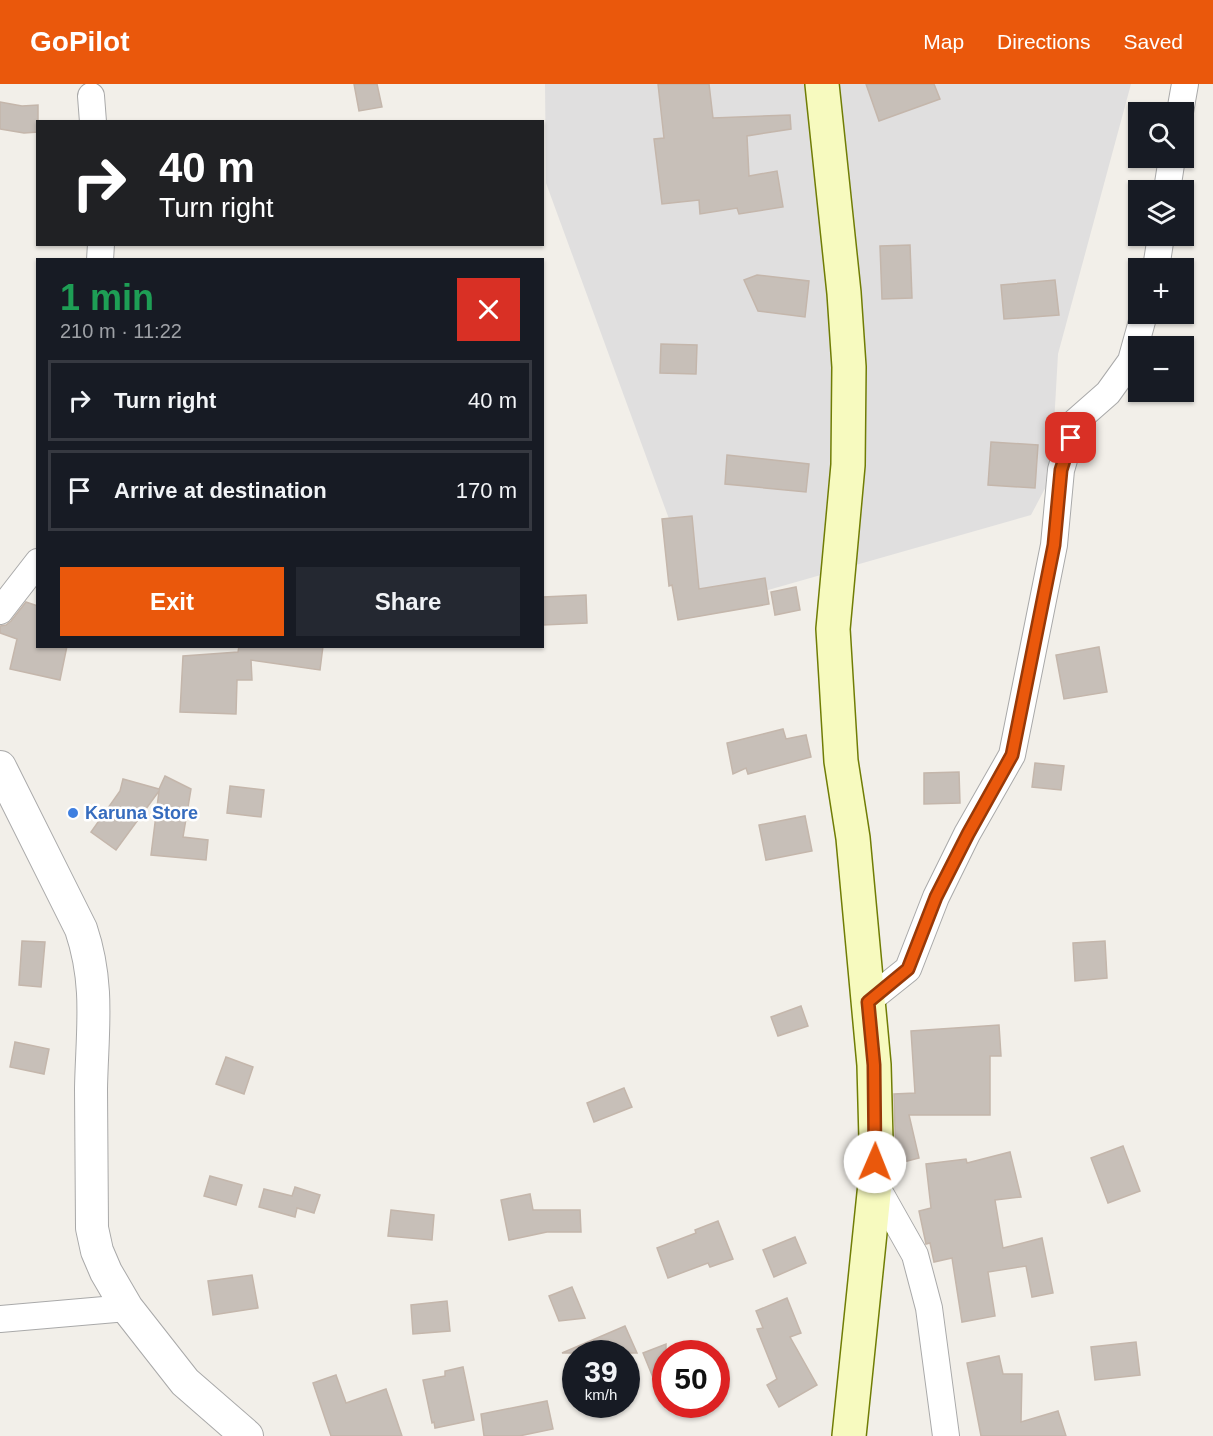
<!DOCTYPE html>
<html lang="en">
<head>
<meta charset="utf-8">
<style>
	body { margin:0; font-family:Helvetica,sans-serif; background:#242831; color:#f1f3f6; height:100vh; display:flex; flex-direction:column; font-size:22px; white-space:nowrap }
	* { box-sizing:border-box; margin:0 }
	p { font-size:20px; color:#9ea1a6 }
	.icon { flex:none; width:33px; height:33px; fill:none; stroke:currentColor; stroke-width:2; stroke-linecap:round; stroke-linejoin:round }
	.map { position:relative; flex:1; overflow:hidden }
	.side { position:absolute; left:36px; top:174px; width:508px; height:390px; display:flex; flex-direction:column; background:#171b24; border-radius:0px; box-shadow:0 2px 4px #0004 }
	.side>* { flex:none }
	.hud { position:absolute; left:36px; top:36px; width:508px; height:126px; border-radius:0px; box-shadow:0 2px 4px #0004; background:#202124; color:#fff; overflow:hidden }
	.fabs { position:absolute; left:1128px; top:18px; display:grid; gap:12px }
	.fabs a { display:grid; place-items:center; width:66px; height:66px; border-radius:0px; background:#171b24; box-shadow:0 2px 4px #0004; font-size:30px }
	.speed { position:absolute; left:562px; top:1256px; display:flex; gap:12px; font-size:30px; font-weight:700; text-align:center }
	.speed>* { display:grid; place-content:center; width:78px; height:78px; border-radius:50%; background:#171b24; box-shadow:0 2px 4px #0004; line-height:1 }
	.speed small { font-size:15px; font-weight:400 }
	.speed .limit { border:9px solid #d22; background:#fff; color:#111 }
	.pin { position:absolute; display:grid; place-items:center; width:51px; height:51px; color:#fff; margin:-26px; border-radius:12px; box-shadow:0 3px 9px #0006 }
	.me { position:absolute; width:66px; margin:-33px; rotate:1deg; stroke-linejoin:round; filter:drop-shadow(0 0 4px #0008) }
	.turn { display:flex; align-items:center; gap:21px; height:126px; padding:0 24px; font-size:27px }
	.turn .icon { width:78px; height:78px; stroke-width:2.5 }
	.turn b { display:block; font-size:42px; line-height:51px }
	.round { display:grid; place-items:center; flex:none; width:63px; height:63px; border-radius:0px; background:#242831 }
	.headline { display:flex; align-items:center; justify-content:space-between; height:102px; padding:0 24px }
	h1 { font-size:36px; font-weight:600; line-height:45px; color:#1e9e55 }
	.button { display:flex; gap:12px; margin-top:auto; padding:12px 24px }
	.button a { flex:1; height:69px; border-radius:0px; background:#ea580c; color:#fff; font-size:24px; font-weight:600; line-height:69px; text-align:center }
	.button a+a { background:#242831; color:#f1f3f6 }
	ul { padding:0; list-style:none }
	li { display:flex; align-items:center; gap:18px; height:81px; margin:0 12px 9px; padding:0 12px; border:3px solid #363941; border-radius:0px }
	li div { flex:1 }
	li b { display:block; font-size:22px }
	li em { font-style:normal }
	header { display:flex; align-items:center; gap:36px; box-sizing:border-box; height:84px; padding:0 30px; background:#ea580c; color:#fff }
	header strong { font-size:28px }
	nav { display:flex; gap:33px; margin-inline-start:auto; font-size:21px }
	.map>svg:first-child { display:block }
	.residential { fill:#e0dfdf }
	.building { fill:#c7bfb8; stroke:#c4b6ab; stroke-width:1.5 }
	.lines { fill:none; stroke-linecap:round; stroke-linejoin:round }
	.minor-casing { stroke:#a9a9a9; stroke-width:28 }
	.tertiary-casing { stroke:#a9a9a9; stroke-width:34 }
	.secondary-casing { stroke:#707d05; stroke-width:36 }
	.minor { stroke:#fff; stroke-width:26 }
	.tertiary { stroke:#fff; stroke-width:32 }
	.secondary { stroke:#f7fabf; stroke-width:33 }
	.route-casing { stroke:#983908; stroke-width:15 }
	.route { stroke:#ea580c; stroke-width:10 }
	.shop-dot { fill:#3f7fe0; stroke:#fff; stroke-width:2 }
	.labels { text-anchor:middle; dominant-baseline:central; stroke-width:5; stroke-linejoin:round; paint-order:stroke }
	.shop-label { font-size:18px; font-weight:bold; fill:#366cbe; stroke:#fff; text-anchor:start }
</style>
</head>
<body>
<header>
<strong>GoPilot</strong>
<nav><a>Map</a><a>Directions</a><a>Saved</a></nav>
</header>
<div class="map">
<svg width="1213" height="1352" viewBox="0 0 1213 1352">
	<rect width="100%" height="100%" fill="#f2efe9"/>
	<path class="residential" d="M545 0H1131L1058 270 1051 393 1031 431 702 525 546 99Z"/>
	<g class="building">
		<path d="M354 0H377L382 23 359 27Z"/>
		<path d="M658 0H709L713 34 790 31 791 45 747 52 749 92 777 87 783 123 739 130 737 124 700 130 699 116 662 120 654 55 664 54Z"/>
		<path d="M866 0H934L940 15 879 37Z"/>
		<path d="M0 18 22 22 38 21V48L24 49 0 45Z"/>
		<path d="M910 161 912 214 882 215 880 162Z"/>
		<path d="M757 191 809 197 805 233 758 227 744 196Z"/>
		<path d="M1055 196 1059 231 1004 235 1001 201Z"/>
		<path d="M661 260 697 261 696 290 660 289Z"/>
		<path d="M991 358 1038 361 1035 404 988 401Z"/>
		<path d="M727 371 809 380 806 408 725 400Z"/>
		<path d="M692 432 699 505 765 494 769 520 678 536 672 501 669 502 662 435Z"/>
		<path d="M796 503 800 526 775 531 771 508Z"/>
		<path d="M586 511 587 539 543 541V513Z"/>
		<path d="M26 518 38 522V562H67L60 596 10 585 17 555 0 549V542L6 541 11 537Z"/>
		<path d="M239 562H323L320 586 251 576 252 596H237L236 630 180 628 183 572 238 568Z"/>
		<path d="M1099 563 1107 608 1064 615 1056 571Z"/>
		<path d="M783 645 786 655 806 651 811 673 748 690 746 684 733 690 727 659Z"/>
		<path d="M1035 679 1064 682 1061 706 1032 703Z"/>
		<path d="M959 688 960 719 924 720V689Z"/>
		<path d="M165 692 191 705 183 753 208 756 206 776 151 771 159 707 116 766 91 748 120 707 123 695 159 705Z"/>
		<path d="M230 702 264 706 261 733 227 729Z"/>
		<path d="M805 732 812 767 766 776 759 741Z"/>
		<path d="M22 857 45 858 41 903 19 901Z"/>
		<path d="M1105 857 1107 894 1075 897 1073 859Z"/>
		<path d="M801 922 808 942 778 952 771 933Z"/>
		<path d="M999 941 1001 972H990V1031H909L919 1074 896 1080 894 1010 915 1009 911 947Z"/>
		<path d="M15 958 49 965 44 990 10 983Z"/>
		<path d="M226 973 253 983 244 1010 216 1000Z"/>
		<path d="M624 1004 632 1023 594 1038 587 1019Z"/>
		<path d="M1123 1062 1140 1107 1108 1119 1091 1074Z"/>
		<path d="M1010 1068 1021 1113 995 1116 1003 1164 1042 1154 1053 1209 1032 1213 1026 1182 988 1188 995 1232 962 1238 952 1174 934 1178 930 1159 926 1160 919 1127 931 1124 926 1080 966 1075 967 1079Z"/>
		<path d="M210 1092 242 1101 236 1121 204 1112Z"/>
		<path d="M295 1103 320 1111 314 1129 297 1124 295 1133 259 1123 264 1105 292 1112Z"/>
		<path d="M530 1110 533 1126H580L581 1148H547L509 1156 501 1116Z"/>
		<path d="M391 1126 434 1131 432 1156 388 1152Z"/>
		<path d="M718 1137 733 1175 710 1183 708 1179 668 1194 657 1164 696 1149 695 1146Z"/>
		<path d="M795 1153 806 1179 774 1193 763 1166Z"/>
		<path d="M252 1191 258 1224 213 1231 208 1197Z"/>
		<path d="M572 1203 585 1234 559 1237 549 1212Z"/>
		<path d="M787 1214 801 1249 790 1253 817 1301 779 1323 767 1301 777 1295 757 1245 763 1244 756 1227Z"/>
		<path d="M447 1217 450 1247 413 1250 411 1221Z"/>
		<path d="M625 1242 637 1269H562Z"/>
		<path d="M1136 1258 1140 1291 1095 1296 1091 1263Z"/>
		<path d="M666 1260V1323H665L643 1269Z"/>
		<path d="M999 1272 1003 1290H1022L1021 1338 1058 1327 1066 1352H981L967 1279Z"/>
		<path d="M463 1283 474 1336 435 1344 434 1338 432 1339 423 1296 445 1292V1287Z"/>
		<path d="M336 1291 346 1319 386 1305 402 1352H331L313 1299Z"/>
		<path d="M547 1317 553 1345 519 1352H484L481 1330Z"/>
	</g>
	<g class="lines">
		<defs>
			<g id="minor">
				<path d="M91 12 93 38"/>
				<path d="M1180 28 1185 0"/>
				<path d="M1167 106 1172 74"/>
				<path d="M100 176 101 160"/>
				<path d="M1156 184 1161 152"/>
				<path d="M0 527 38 478"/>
				<path d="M868 917 908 885 936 813 967 750 1012 671 1054 461 1061 386 1075 338 1108 309 1131 277 1144 230"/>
				<path d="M875 1100 915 1171 929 1224 946 1352"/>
				<path d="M0 1235 127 1224"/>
			</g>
			<path id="tertiary" d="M0 683 81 845C100 901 92 948 91 1005 91 1052 92 1098 92 1144L97 1167 106 1188 127 1224 185 1298 247 1352"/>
			<path id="secondary" d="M822 0 844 209 849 283 848 381 833 545 841 677 853 754 874 981 876 1056 875 1100 849 1352"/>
		</defs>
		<use href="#minor" class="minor-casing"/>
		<use href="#tertiary" class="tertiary-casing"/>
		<use href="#secondary" class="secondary-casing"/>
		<use href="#minor" class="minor"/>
		<use href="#tertiary" class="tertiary"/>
		<use href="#secondary" class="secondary"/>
	</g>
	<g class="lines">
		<defs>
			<path id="route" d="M875 1078 874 981 868 918 908 885 936 813 968 750 1012 671 1054 461 1061 386 1071 354"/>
		</defs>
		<use href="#route" class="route-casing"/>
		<use href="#route" class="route"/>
	</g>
	<circle class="shop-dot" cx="73" cy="729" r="6"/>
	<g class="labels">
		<g class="shop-label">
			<text x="85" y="729">Karuna Store</text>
		</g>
	</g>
</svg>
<div class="fabs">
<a><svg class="icon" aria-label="search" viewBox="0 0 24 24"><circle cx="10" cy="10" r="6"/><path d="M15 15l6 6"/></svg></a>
<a><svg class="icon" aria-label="layers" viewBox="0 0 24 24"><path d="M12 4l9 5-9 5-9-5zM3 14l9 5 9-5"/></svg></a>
<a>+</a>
<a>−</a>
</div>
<div class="speed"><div>39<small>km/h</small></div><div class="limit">50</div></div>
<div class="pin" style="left:1071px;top:354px;background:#d93025"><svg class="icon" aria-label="arrive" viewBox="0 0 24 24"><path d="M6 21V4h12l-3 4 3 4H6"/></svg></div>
<svg class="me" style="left:875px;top:1078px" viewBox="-20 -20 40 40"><circle r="19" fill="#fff"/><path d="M0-13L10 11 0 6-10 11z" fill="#ea580c"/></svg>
<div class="hud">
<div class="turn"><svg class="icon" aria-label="right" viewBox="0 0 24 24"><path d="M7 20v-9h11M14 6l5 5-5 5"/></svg><div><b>40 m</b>Turn right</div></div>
</div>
<section class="side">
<div class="headline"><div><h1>1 min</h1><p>210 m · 11:22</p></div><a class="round" style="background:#d93025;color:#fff"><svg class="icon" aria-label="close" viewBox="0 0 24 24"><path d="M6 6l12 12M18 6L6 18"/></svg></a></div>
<ul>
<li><svg class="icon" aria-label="right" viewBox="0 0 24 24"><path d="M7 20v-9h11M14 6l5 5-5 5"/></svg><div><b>Turn right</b></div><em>40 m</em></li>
<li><svg class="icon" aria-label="arrive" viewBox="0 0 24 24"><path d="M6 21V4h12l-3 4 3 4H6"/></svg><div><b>Arrive at destination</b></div><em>170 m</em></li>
</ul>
<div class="button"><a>Exit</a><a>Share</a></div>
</section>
</div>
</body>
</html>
